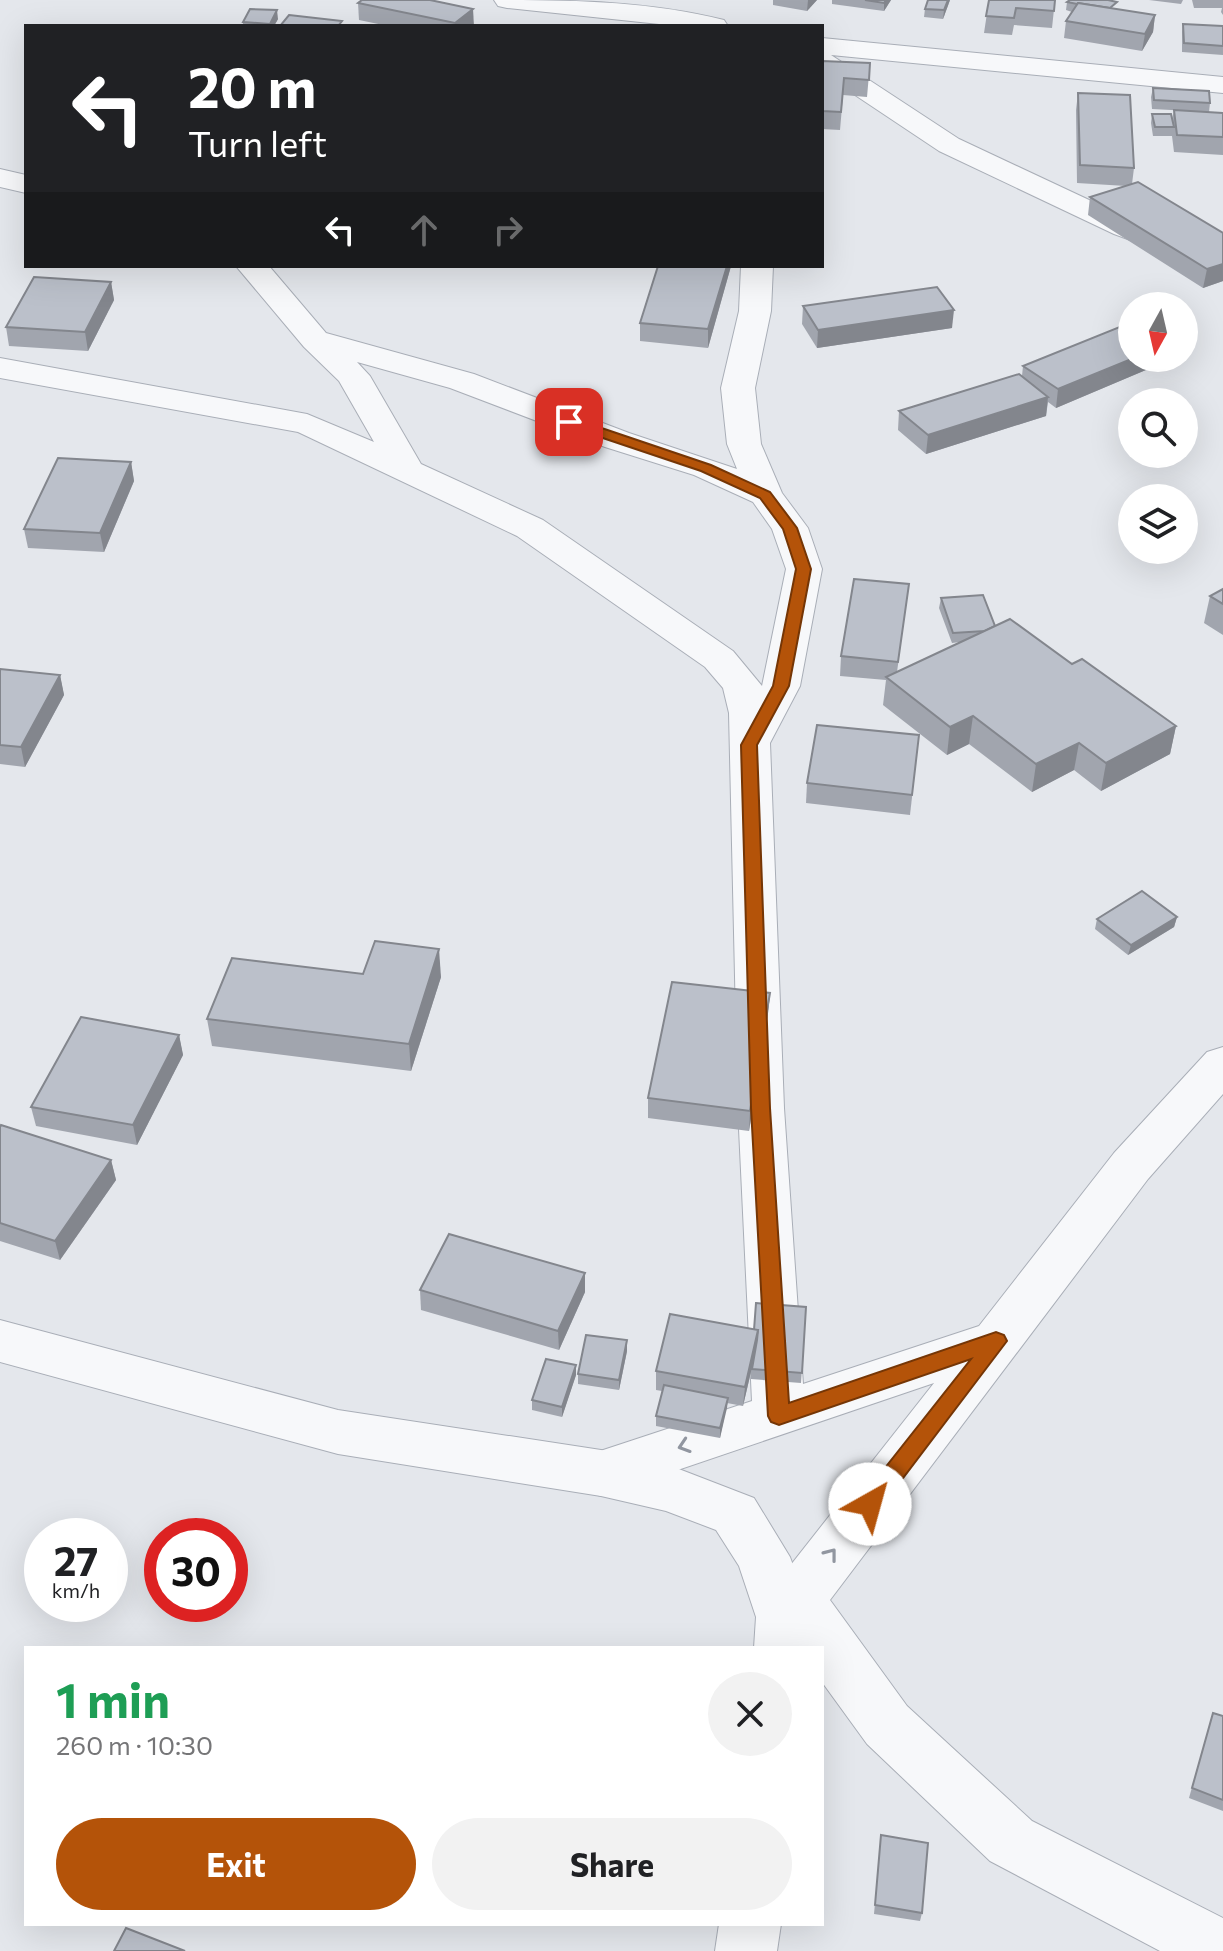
<!DOCTYPE html>
<html lang="en">
<head>
<meta charset="utf-8">
<style>
	body { margin:0; font-family:Commissioner,sans-serif; background:#f2f2f2; color:#202124; height:100vh; display:flex; flex-direction:column; font-size:30px; white-space:nowrap }
	* { box-sizing:border-box; margin:0 }
	p { font-size:26px; color:#757577 }
	.icon { flex:none; width:44px; height:44px; fill:none; stroke:currentColor; stroke-width:2; stroke-linecap:round; stroke-linejoin:round }
	.map { position:relative; flex:1; overflow:hidden }
	.drawer { position:absolute; left:24px; top:1646px; width:800px; height:280px; display:flex; flex-direction:column; background:#fff; border-radius:0px; box-shadow:0 8px 32px #0002 }
	.drawer>* { flex:none }
	.banner { position:absolute; left:24px; top:24px; width:800px; height:244px; border-radius:0px; box-shadow:0 8px 32px #0002; background:#202124; color:#fff; overflow:hidden }
	.needle { width:52px; rotate:188deg }
	.controls { position:absolute; left:1118px; top:292px; display:grid; gap:16px }
	.controls a { display:grid; place-items:center; width:80px; height:80px; border-radius:50%; background:#fff; box-shadow:0 8px 32px #0002; font-size:40px }
	.speed { position:absolute; left:24px; top:1518px; display:flex; gap:16px; font-size:40px; font-weight:700; text-align:center }
	.speed>* { display:grid; place-content:center; width:104px; height:104px; border-radius:50%; background:#fff; box-shadow:0 8px 32px #0002; line-height:1 }
	.speed small { font-size:20px; font-weight:400 }
	.speed .limit { border:12px solid #d22; background:#fff; color:#111 }
	.pin { position:absolute; display:grid; place-items:center; width:68px; height:68px; color:#fff; margin:-34px; border-radius:16px; box-shadow:0 4px 12px #0006 }
	.me { position:absolute; width:88px; margin:-44px; rotate:38deg; stroke-linejoin:round; filter:drop-shadow(0 0 6px #0008) }
	.turn { display:flex; align-items:center; gap:28px; height:168px; padding:0 32px; font-size:36px }
	.turn .icon { width:104px; height:104px; stroke-width:2.5 }
	.turn b { display:block; font-size:56px; line-height:68px }
	.lanes { display:flex; align-items:center; height:76px; padding:0 32px; background:#0003; justify-content:center; gap:40px; direction:ltr }
	.lanes .off { opacity:.35 }
	.round { display:grid; place-items:center; flex:none; width:84px; height:84px; border-radius:42px; background:#f2f2f2 }
	.overview { display:flex; align-items:center; justify-content:space-between; height:136px; padding:0 32px }
	h1 { font-size:48px; font-weight:700; line-height:60px; color:#1e9e55 }
	.action { display:flex; gap:16px; margin-top:auto; padding:16px 32px }
	.action a { flex:1; height:92px; border-radius:48px; background:#b45309; color:#fff; font-size:32px; font-weight:700; line-height:92px; text-align:center }
	.action a+a { background:#f2f2f2; color:#202124 }
	.map>svg:first-child { display:block }
	.lines { fill:none; stroke-linecap:round; stroke-linejoin:round }
	.minor-casing { stroke:#a9aeb7; stroke-width:2 }
	.tertiary-casing { stroke:#a9aeb7; stroke-width:2 }
	.minor { fill:#f7f8fa; fill-rule:evenodd }
	.tertiary { fill:#f7f8fa; fill-rule:evenodd }
	.wall { fill:#a1a5ae }
	.shaded-wall { fill:#83868d }
	.building { fill:#bbc0ca; stroke:#83868d; stroke-width:2 }
	.oneway { stroke:#9196a0 }
	.route { fill:#b45309; stroke:#753606; stroke-width:2 }
</style>
</head>
<body>
<div class="map">
<svg width="1223" height="1951" viewBox="0 0 1223 1951">
	<rect width="100%" height="100%" fill="#e4e7ec"/>
	<g class="lines">
		<defs>
			<g id="minor">
				<path d="M494 0C572 0 648 1 724 20L728 26H678L507 8 498 6Z"/>
				<path d="M822 38 1223 77V93L831 55 959 139 1136 222 1223 254V274L1114 234 939 151 822 73Z"/>
				<path d="M0 169 26 175V193L0 187Z"/>
				<path d="M236 266H269L326 333 474 374 629 433 737 469 727 444 721 388 739 311 741 266H773L771 311 755 388 761 444 782 493 808 528 822 569 800 686 770 743 784 1108 803 1384 979 1326 1114 1153 1207 1052 1223 1047V1094L1148 1179 830 1600 907 1706 1032 1821 1223 1918V1951H1160L990 1861 867 1744 822 1682V1648H799L793 1639 784 1642 764 1635 756 1617 764 1599 934 1383 601 1496 582 1489 574 1473 582 1457 752 1401 738 1108 729 713 723 688 705 667 517 536 298 432 0 378V358L307 414 374 442 339 381 304 347ZM357 362 450 388 605 447 694 475 753 502 772 529 786 569 762 686 733 651 543 520 421 464 370 376Z"/>
			</g>
			<g id="tertiary">
				<path d="M0 1320 338 1410 601 1450 671 1466 754 1498 790 1557 812 1617 810 1648H754L756 1617 739 1566 716 1530 666 1511 601 1496 338 1454 0 1362Z"/>
				<path d="M719 1924H781L777 1951H715Z"/>
			</g>
		</defs>
		<use href="#minor" class="minor-casing"/>
		<use href="#tertiary" class="tertiary-casing"/>
		<use href="#minor" class="minor"/>
		<use href="#tertiary" class="tertiary"/>
	</g>
	<g class="wall">
		<path d="M773 0H817L807 11 773 5Z"/>
		<path d="M832 0H891L884 11 832 4Z"/>
		<path d="M950 0 943 19 924 17 925 9Z"/>
		<path d="M989 0H1055L1052 28 1014 25 1012 35 984 33Z"/>
		<path d="M1149 0H1183L1181 4Z"/>
		<path d="M1192 0H1223V15L1221 12 1222 8H1194Z"/>
		<path d="M1067 2 1155 15 1153 32 1142 51 1064 38 1066 21 1072 12 1066 10Z"/>
		<path d="M358 3 474 26H388L359 20Z"/>
		<path d="M278 19 274 26H243V22Z"/>
		<path d="M1183 24 1223 26V55L1182 52V32Z"/>
		<path d="M822 61 870 63 867 97 843 95 840 130 822 129Z"/>
		<path d="M1153 88 1210 103 1209 112 1152 109 1151 97Z"/>
		<path d="M1078 93 1134 168 1132 184 1223 233V281L1203 288 1088 215 1090 197 1126 186 1077 183 1076 110Z"/>
		<path d="M1174 110 1223 113V155L1174 152 1172 136H1153L1151 123 1152 114 1172 120Z"/>
		<path d="M731 266 708 348 640 341V323Z"/>
		<path d="M111 282 114 300 88 351 9 346 6 327Z"/>
		<path d="M803 306 952 328 817 348 802 324Z"/>
		<path d="M1160 364 1056 408 1048 402 1046 416 926 454 898 430 899 411 1022 376 1023 366Z"/>
		<path d="M131 462 134 481 104 552 28 548 24 529Z"/>
		<path d="M909 584 897 672 960 642 952 643 939 608 941 598 1072 664 1176 726 1170 754 1101 791 1074 770 1032 792 969 744 947 755 883 705 886 680 840 676 841 656Z"/>
		<path d="M1223 589V635L1204 623 1210 596Z"/>
		<path d="M0 669 60 675 64 695 25 767 0 764Z"/>
		<path d="M919 735 910 815 806 803 807 783Z"/>
		<path d="M1177 917 1174 927 1128 955 1095 929 1097 919Z"/>
		<path d="M363 974 441 977 411 1071 212 1046 207 1019Z"/>
		<path d="M770 993 768 1013 749 1131 648 1118V1098Z"/>
		<path d="M179 1035 183 1055 137 1145 36 1126 31 1107Z"/>
		<path d="M0 1127 111 1160 116 1180 60 1260 0 1241Z"/>
		<path d="M420 1290 585 1292 559 1350 421 1310Z"/>
		<path d="M806 1307 801 1383 751 1379V1372L743 1406 727 1403 720 1438 656 1426V1416L662 1391 656 1390V1371Z"/>
		<path d="M627 1351 619 1390 578 1384V1374Z"/>
		<path d="M576 1375 562 1417 532 1410V1400Z"/>
		<path d="M1213 1713 1223 1716V1811L1189 1798Z"/>
		<path d="M881 1835 922 1913 920 1921 874 1914Z"/>
	</g>
	<g class="shaded-wall">
		<path d="M808 0H817L807 11Z"/>
		<path d="M886 0H891L884 11V3Z"/>
		<path d="M948 0H950L943 19 944 10Z"/>
		<path d="M473 9 474 26H455V23Z"/>
		<path d="M277 10 278 19 274 26H271L270 24Z"/>
		<path d="M1155 15 1153 32 1142 51 1145 34Z"/>
		<path d="M1223 264V281L1203 288 1207 269Z"/>
		<path d="M727 266H731L708 348V329Z"/>
		<path d="M111 282 114 300 88 351 85 332Z"/>
		<path d="M954 310 952 328 817 348 818 330Z"/>
		<path d="M1134 358H1161L1160 364 1056 408 1058 389Z"/>
		<path d="M1048 397 1046 416 926 454 928 435Z"/>
		<path d="M131 462 134 481 104 552 100 533Z"/>
		<path d="M60 675 64 695 25 767 21 747Z"/>
		<path d="M973 716 969 744 947 755 950 727Z"/>
		<path d="M1176 726 1170 754 1101 791 1106 763Z"/>
		<path d="M1079 743 1074 770 1032 792 1036 764Z"/>
		<path d="M1177 917 1174 927 1128 955 1131 945Z"/>
		<path d="M439 949 441 977 411 1071 409 1044Z"/>
		<path d="M770 993 768 1013 749 1131 750 1111Z"/>
		<path d="M179 1035 183 1055 137 1145 133 1125Z"/>
		<path d="M111 1160 116 1180 60 1260 55 1241Z"/>
		<path d="M585 1273V1292L559 1350 558 1331Z"/>
		<path d="M758 1330 756 1350 743 1406 745 1387Z"/>
		<path d="M627 1340V1351L619 1390V1380Z"/>
		<path d="M576 1365V1375L562 1417V1407Z"/>
		<path d="M728 1398 727 1408 720 1438V1428Z"/>
	</g>
	<g class="building">
		<path d="M362 0H430L473 9 455 23 358 3Z"/>
		<path d="M865 0H886L884 3Z"/>
		<path d="M928 0H948L944 10 925 9Z"/>
		<path d="M989 0H1055L1054 11 1016 8 1014 18 986 16Z"/>
		<path d="M1070 0H1108L1117 2 1110 8 1078 3 1077 4 1067 2Z"/>
		<path d="M1078 3 1155 15 1145 34 1066 21Z"/>
		<path d="M250 9 277 10 270 24 243 22Z"/>
		<path d="M289 15 342 21 338 26H280Z"/>
		<path d="M1183 24 1223 26V46L1184 43Z"/>
		<path d="M822 61 870 63 869 80 844 78 841 112 822 111Z"/>
		<path d="M1153 88 1209 91 1210 103 1154 100Z"/>
		<path d="M1078 93 1130 95 1134 168 1080 165Z"/>
		<path d="M1174 110 1223 113V137L1177 135Z"/>
		<path d="M1152 114H1171L1174 127H1155Z"/>
		<path d="M1138 182 1223 233V264L1207 269 1090 197Z"/>
		<path d="M658 266H727L708 329 640 323Z"/>
		<path d="M34 277 111 282 85 332 6 327Z"/>
		<path d="M937 287 954 310 818 330 803 306Z"/>
		<path d="M1127 324 1132 327V358H1134L1058 389 1023 366Z"/>
		<path d="M1019 374 1048 397 928 435 899 411Z"/>
		<path d="M58 458 131 462 100 533 24 529Z"/>
		<path d="M854 579 909 584 898 662 841 656Z"/>
		<path d="M1223 589V604L1210 596Z"/>
		<path d="M983 595 995 626 985 631 953 633 941 598Z"/>
		<path d="M1010 619 1072 664 1082 659 1176 726 1106 763 1079 743 1036 764 973 716 950 727 886 677Z"/>
		<path d="M0 669 60 675 21 747 0 745Z"/>
		<path d="M817 725 919 735 912 795 807 783Z"/>
		<path d="M1142 891 1177 917 1131 945 1097 919Z"/>
		<path d="M375 941 439 949 409 1044 207 1019 232 958 363 974Z"/>
		<path d="M672 982 770 993 750 1111 648 1098Z"/>
		<path d="M81 1017 179 1035 133 1125 31 1107Z"/>
		<path d="M1 1125 111 1160 55 1241 0 1223V1127Z"/>
		<path d="M449 1234 585 1273 558 1331 420 1290Z"/>
		<path d="M756 1303 806 1307 802 1373 752 1369 757 1340 758 1330H754Z"/>
		<path d="M670 1314 758 1330 745 1387 656 1371Z"/>
		<path d="M586 1335 627 1340 619 1380 578 1374Z"/>
		<path d="M546 1359 576 1365 562 1407 532 1400Z"/>
		<path d="M664 1385 728 1398 720 1428 656 1416Z"/>
		<path d="M1213 1713 1223 1716V1800L1192 1788Z"/>
		<path d="M881 1835 928 1843 922 1913 875 1905Z"/>
		<path d="M126 1928 185 1951H114Z"/>
	</g>
	<defs><path id="oneway-chevron" d="M-2-3.5L2.5 0L-2 3.5" fill="none" stroke-width="1.6" stroke-linecap="round" stroke-linejoin="round" transform="scale(2)"/></defs>
	<g class="oneway">
		<use href="#oneway-chevron" transform="translate(684 1446) rotate(162)"/>
		<use href="#oneway-chevron" transform="translate(831 1554) rotate(-52)"/>
	</g>
	<path class="route" d="M569 417 711 465 770 492 797 528 811 569 789 686 757 745 770 1108 789 1403 996 1332 1004 1335 1007 1341 878 1511 870 1513 862 1511 859 1504 862 1497 971 1359 779 1425 771 1422 768 1416 751 1108 741 745 773 686 796 569 783 529 760 498 701 471 564 425V419Z"/>
</svg>
<div class="controls">
<a><svg class="needle" viewBox="-14 -14 28 28"><path d="M0-13l5 13h-10z" fill="#e53935"/><path d="M0 13l5-13h-10z" fill="#757577"/></svg></a>
<a><svg class="icon" aria-label="search" viewBox="0 0 24 24"><circle cx="10" cy="10" r="6"/><path d="M15 15l6 6"/></svg></a>
<a><svg class="icon" aria-label="layers" viewBox="0 0 24 24"><path d="M12 4l9 5-9 5-9-5zM3 14l9 5 9-5"/></svg></a>
</div>
<div class="speed"><div>27<small>km/h</small></div><div class="limit">30</div></div>
<div class="pin" style="left:569px;top:422px;background:#d93025"><svg class="icon" aria-label="arrive" viewBox="0 0 24 24"><path d="M6 21V4h12l-3 4 3 4H6"/></svg></div>
<svg class="me" style="left:870px;top:1504px" viewBox="-20 -20 40 40"><circle r="19" fill="#fff"/><path d="M0-13L10 11 0 6-10 11z" fill="#b45309"/></svg>
<div class="banner">
<div class="turn"><svg class="icon" aria-label="left" viewBox="0 0 24 24"><path d="M17 20v-9H6M10 6l-5 5 5 5"/></svg><div><b>20 m</b>Turn left</div></div>
<div class="lanes"><svg class="icon" aria-label="left" viewBox="0 0 24 24"><path d="M17 20v-9H6M10 6l-5 5 5 5"/></svg><svg class="icon off" aria-label="ahead" viewBox="0 0 24 24"><path d="M12 20V5M6 11l6-6 6 6"/></svg><svg class="icon off" aria-label="right" viewBox="0 0 24 24"><path d="M7 20v-9h11M14 6l5 5-5 5"/></svg></div>
</div>
<section class="drawer">
<div class="overview"><div><h1>1 min</h1><p>260 m · 10:30</p></div><a class="round"><svg class="icon" aria-label="close" viewBox="0 0 24 24"><path d="M6 6l12 12M18 6L6 18"/></svg></a></div>
<div class="action"><a>Exit</a><a>Share</a></div>
</section>
</div>
</body>
</html>
